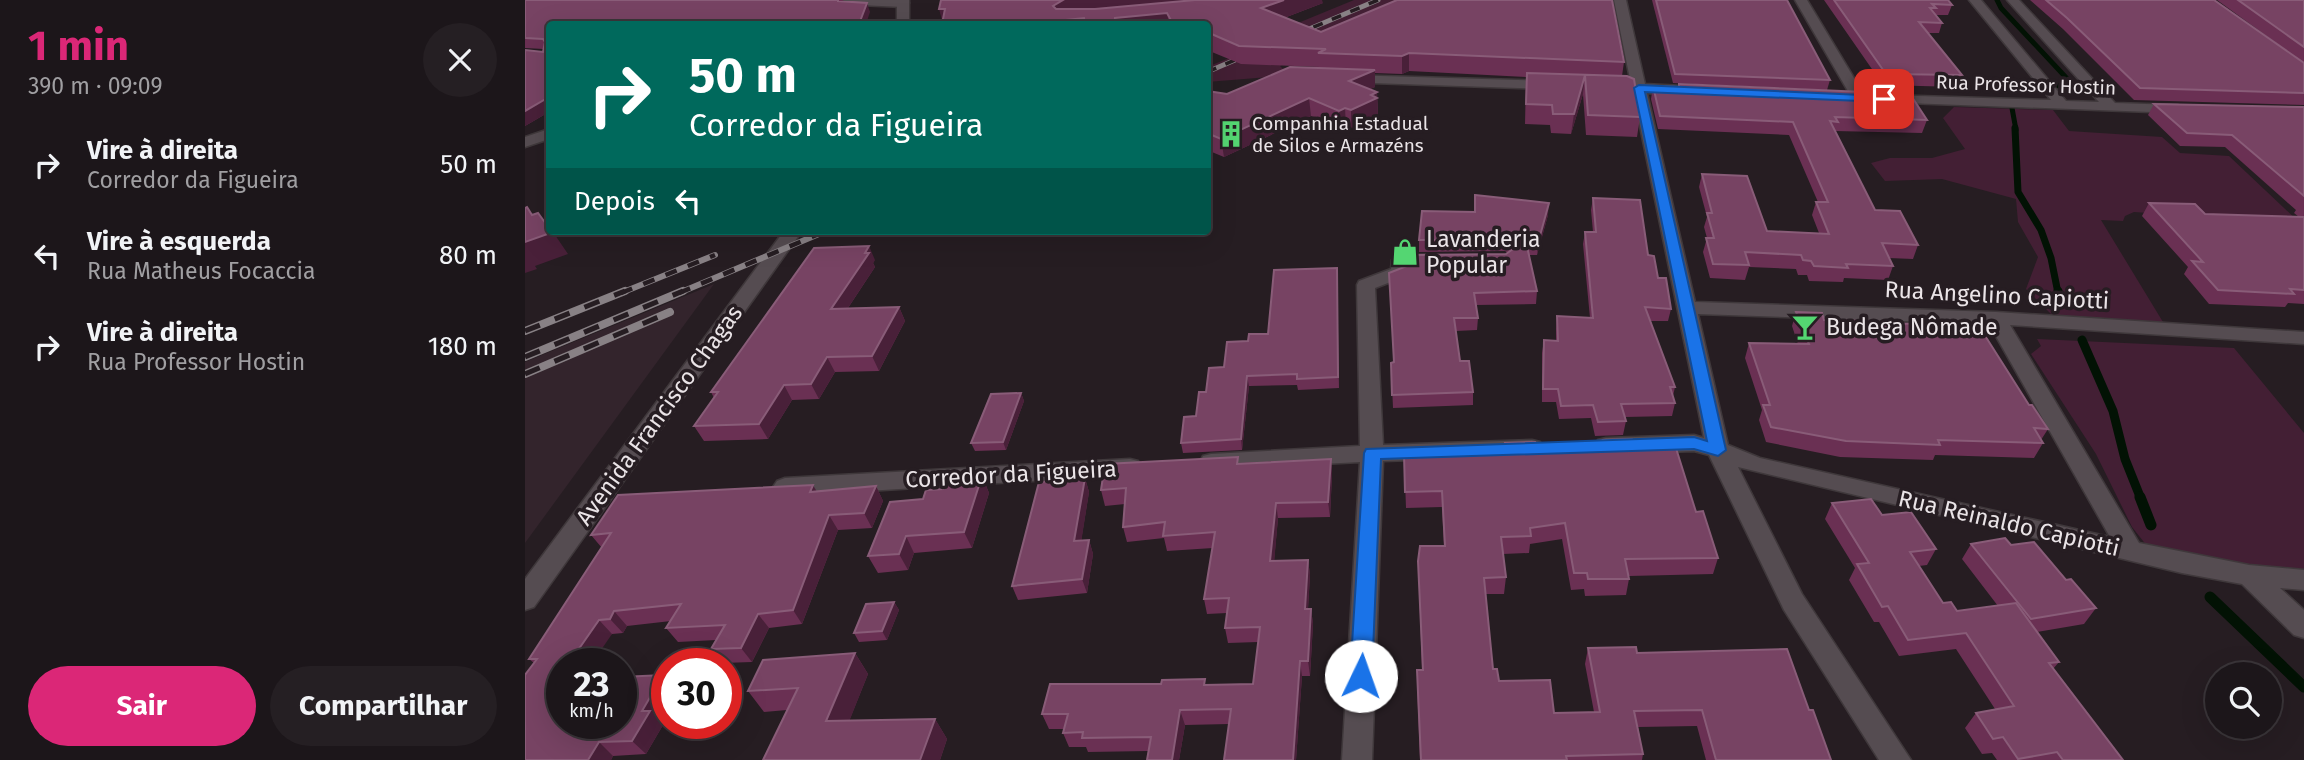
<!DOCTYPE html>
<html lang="pt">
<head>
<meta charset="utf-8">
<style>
	body { margin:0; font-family:"Fira Sans",sans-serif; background:#251f23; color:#f1f3f6; height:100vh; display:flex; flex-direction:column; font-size:26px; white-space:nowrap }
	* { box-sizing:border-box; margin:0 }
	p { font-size:23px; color:#a09fa2 }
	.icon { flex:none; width:38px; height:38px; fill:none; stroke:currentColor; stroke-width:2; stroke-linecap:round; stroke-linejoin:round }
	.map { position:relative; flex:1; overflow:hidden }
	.sheet { display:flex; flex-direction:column; background:#1c161a; width:525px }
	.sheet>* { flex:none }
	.banner { position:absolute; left:21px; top:21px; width:665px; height:214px; border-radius:7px; box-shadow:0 7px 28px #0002,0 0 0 2px #3a3539; background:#00695c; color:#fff; overflow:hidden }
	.buttons { position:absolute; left:1680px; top:662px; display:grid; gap:14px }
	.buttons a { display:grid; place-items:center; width:77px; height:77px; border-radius:50%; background:#1c161a; box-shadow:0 7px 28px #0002,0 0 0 2px #3a3539; font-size:35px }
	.speed { position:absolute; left:21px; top:648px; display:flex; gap:14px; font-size:35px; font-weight:700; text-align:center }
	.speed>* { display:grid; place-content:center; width:91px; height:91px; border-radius:50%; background:#1c161a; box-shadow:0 7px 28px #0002,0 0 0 2px #3a3539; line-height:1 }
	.speed small { font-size:18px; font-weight:400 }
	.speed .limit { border:10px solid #d22; background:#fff; color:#111 }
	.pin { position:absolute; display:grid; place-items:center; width:60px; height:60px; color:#fff; margin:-30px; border-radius:14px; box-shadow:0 4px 10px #0006 }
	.me { position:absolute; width:77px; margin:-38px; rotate:3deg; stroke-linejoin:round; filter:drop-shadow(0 0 5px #0008) }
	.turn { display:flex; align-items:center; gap:24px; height:147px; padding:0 28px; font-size:32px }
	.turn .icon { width:91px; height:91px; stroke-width:2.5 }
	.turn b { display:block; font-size:49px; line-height:60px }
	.then { display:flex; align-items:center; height:66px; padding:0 28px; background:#0003; gap:14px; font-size:26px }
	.round { display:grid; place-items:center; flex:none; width:74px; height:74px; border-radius:37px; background:#251f23 }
	.head { display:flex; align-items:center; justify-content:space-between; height:119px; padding:0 28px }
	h1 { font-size:42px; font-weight:700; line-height:52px; color:#db2777 }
	.action { display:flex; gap:14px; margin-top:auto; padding:14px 28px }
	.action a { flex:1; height:80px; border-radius:42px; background:#db2777; color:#fff; font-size:28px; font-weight:700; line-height:80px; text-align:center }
	.action a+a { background:#251f23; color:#f1f3f6 }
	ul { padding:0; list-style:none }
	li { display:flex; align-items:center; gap:21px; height:91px; padding:0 28px }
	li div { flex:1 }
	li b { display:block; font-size:26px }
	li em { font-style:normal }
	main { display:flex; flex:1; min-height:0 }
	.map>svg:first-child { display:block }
	.built { fill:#33242c }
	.green { fill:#431f34 }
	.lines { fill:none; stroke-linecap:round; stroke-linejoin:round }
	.stream-far3 { stroke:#021204; stroke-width:5 }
	.stream-far2 { stroke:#021204; stroke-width:7 }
	.stream-far1 { stroke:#021204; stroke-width:9 }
	.stream { stroke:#021204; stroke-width:11 }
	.street-casing { stroke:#3f383b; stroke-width:3 }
	.secondary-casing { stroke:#3f383b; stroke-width:3 }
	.street { fill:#554c51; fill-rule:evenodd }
	.secondary { fill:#554c51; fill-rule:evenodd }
	.rail-far2-casing { stroke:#888185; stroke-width:5 }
	.rail-far1-casing { stroke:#888185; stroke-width:6 }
	.rail-casing { stroke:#888185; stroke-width:8 }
	.rail-far2 { stroke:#261d22; stroke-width:3.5; stroke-dasharray:10; stroke-linecap:butt }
	.rail-far1 { stroke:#261d22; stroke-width:4.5; stroke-dasharray:12; stroke-linecap:butt }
	.rail { stroke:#261d22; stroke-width:5; stroke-dasharray:16; stroke-linecap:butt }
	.wall { fill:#6a3053 }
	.shaded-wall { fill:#492039 }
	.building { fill:#774363; stroke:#895c78; stroke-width:2 }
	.route { fill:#1a73e8; stroke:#114b97; stroke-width:2 }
	.labels { text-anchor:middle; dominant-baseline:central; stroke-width:7; stroke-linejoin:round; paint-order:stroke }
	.far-street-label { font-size:19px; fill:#eae4e7; stroke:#261d22 }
	.far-poi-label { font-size:19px; fill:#eae4e7; stroke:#261d22; text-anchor:start }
	.poi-label { font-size:23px; fill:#eae4e7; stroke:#261d22; text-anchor:start }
	.street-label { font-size:23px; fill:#eae4e7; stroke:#261d22 }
</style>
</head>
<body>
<main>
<section class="sheet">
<div class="head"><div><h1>1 min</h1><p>390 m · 09:09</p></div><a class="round"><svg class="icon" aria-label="close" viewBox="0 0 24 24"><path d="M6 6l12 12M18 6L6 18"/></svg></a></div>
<ul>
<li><svg class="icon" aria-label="right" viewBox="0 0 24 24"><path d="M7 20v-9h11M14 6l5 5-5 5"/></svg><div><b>Vire à direita</b><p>Corredor da Figueira</p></div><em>50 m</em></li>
<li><svg class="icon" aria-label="left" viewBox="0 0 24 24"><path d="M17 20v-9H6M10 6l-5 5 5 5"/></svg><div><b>Vire à esquerda</b><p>Rua Matheus Focaccia</p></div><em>80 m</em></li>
<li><svg class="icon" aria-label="right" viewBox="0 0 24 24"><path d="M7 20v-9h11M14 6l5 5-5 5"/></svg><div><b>Vire à direita</b><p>Rua Professor Hostin</p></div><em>180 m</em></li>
</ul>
<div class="action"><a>Sair</a><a>Compartilhar</a></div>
</section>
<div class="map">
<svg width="1779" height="760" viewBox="0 0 1779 760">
	<rect width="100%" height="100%" fill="#261d22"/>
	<path class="built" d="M189 284 0 543V362Z"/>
	<g class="green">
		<path d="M829 0H874L755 66 759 70 757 76 682 82V67L769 32 773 23Z"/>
		<path d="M1429 107 1528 110 1544 131 1637 137 1655 153 1704 156 1775 223 1609 212 1600 216 1598 221 1576 220 1641 327 1582 319 1528 316 1501 289 1513 257 1493 222 1491 199 1417 179 1360 181 1346 163 1365 158H1407L1440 149 1418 118Z"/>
		<path d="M1512 339 1709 348 1779 433V573L1626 551 1607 527 1571 454 1506 354 1516 346Z"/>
	</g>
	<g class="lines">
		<g class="stream-far3">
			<path d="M1472 0 1476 8 1548 85 1482 87"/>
			<path d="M1487 108 1491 130"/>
		</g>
		<path class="stream-far2" d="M1490 128 1493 192 1516 230 1526 258 1533 293"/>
		<g class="stream-far1">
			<path d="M1533 291 1534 298"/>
			<path d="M1557 340 1588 411 1600 459 1616 499"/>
		</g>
		<g class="stream">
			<path d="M1615 497 1626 525"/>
			<path d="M1685 597 1779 687"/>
		</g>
		<defs>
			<g id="street">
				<path d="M306 0H380L384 3 378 7 312 4Z"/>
				<path d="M1089 0H1101L1120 84 1157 86 1164 90 1157 94 1122 93 1170 302 1471 312 1779 332V344L1485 325 1614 543 1724 565 1779 570V590L1755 588 1779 610V638L1769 635 1717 584 1657 573 1213 467 1277 594 1386 760H1354L1259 610 1184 455 1169 451 1081 454 1073 452 1070 446 1073 440 1081 438 1169 435 1179 438 1108 92 1084 91 1077 87 1084 83 1106 84ZM1173 314 1464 324 1585 537 1235 458 1203 445Z"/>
				<path d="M1270 0H1282L1341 98 1339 101 1334 102 1327 98Z"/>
				<path d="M1444 0H1456L1541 101 1574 102 1482 0H1494L1590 103 1653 105 1660 109 1653 113 1355 102 1353 99 1360 95 1526 100Z"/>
				<path d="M822 75 1027 81 1034 85 1027 89 817 82 815 79Z"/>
				<path d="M24 129V139L0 147V137Z"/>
				<path d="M876 255H910L919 260 910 265H885L881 276 850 288 858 445 1007 440 1015 442 1018 448 1015 454 1007 456 858 461 847 760H817L835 462 686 470 678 468 675 462 678 456 686 454 835 446 832 285 834 281 866 269 867 260Z"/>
				<path d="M605 459 613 461 617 467 613 473 605 475 260 496 252 493 248 487 252 481 260 478Z"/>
			</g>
			<g id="secondary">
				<rect x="372" y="0" width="12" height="24"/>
				<path d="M259 231H277L9 607 0 610V579Z"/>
			</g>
		</defs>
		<use href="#street" class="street-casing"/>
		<use href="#secondary" class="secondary-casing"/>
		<use href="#street" class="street"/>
		<use href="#secondary" class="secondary"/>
		<defs>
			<g id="rail-far2">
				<path d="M770 35 853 0"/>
				<path d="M682 72 724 54"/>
			</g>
			<g id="rail-far1">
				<path d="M96 293 190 255"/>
				<path d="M154 293 301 231"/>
			</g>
			<g id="rail">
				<path d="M0 331 100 291"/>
				<path d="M0 357 158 291"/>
				<path d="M0 374 145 312"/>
			</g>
		</defs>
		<use href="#rail-far2" class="rail-far2-casing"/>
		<use href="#rail-far1" class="rail-far1-casing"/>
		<use href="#rail" class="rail-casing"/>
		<use href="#rail-far2" class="rail-far2"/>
		<use href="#rail-far1" class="rail-far1"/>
		<use href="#rail" class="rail"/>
	</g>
	<g class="wall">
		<path d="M0 0H317L345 12 24 24V112L0 126V50L18 52V49L0 48Z"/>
		<path d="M1127 0H1262L1305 80 1302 90 1148 83Z"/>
		<path d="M1299 0H1423L1427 5 1423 15H1411L1417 23 1414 33H1403L1437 75 1433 87 1358 85Z"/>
		<path d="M1505 0H1689L1779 63V105L1609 100 1538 29Z"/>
		<path d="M1692 0H1779V63Z"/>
		<path d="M798 3 759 18 796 32 1099 62 1097 76 1115 117 1112 137 1061 135 1058 94 1046 134 1026 133 1025 125 1000 124 1001 77 884 71 877 74 850 73V87L845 89 852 92 853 115 826 128 821 126 815 129 786 116 699 157 682 150V91L702 94 794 67 716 64 682 50V24H417V21Z"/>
		<path d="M1154 84 1402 120 1397 133 1310 131 1350 210 1393 245 1388 259 1364 258 1368 266 1363 280 1319 278 1318 282 1284 281 1282 275H1273L1271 269 1224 267 1220 280 1185 278 1178 252 1182 238 1179 227 1182 217 1174 187 1177 174 1242 231 1294 233 1287 215 1291 202H1293L1264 135 1133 129 1126 99 1128 86 1153 87Z"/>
		<path d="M1629 104 1779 107V304L1763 303 1760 307 1684 304 1659 274 1663 267 1617 216 1624 203 1680 214 1774 217 1769 213 1771 210 1700 147 1655 146 1623 115Z"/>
		<path d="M1068 198 1123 255 1146 309 1143 321H1125L1150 387 1148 396 1150 403 1147 416 1100 417 1101 421 1098 435 1070 436 1066 418 1034 419 1031 402H1017V353L1019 340 1031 341V329L1032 316 1065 318 1058 244 1060 232H1068L1066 210Z"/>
		<path d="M1023 215 1012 255H1004L1012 291 1011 304 951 305 953 318 952 330 931 331 935 361 948 392V405L868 408 866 363 869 362 983 253 980 251 894 252V240Z"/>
		<path d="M350 260 348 263 350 267 323 308 374 307 380 321 354 371 310 372 294 399 267 400 243 439 179 441 169 426 189 398 186 392Z"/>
		<path d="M812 268 814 388 773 390 772 385 724 386 717 450 658 453 656 443 671 416 681 392 723 341 743 334Z"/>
		<path d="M1271 312 1299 320 1351 324 1504 405 1523 429 1516 440 1518 443 1509 458 1410 455 1408 460 1315 457 1241 442 1234 420 1237 410 1220 358 1224 343 1273 344 1267 326Z"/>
		<path d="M496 393 499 401 481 450 450 451 446 443Z"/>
		<path d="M1078 440 1109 445 1171 512 1193 558 1188 574 1104 576V579L1101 595 1060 596 1059 589 1046 590 1037 539 1005 544 1004 553 978 554 981 577 979 594H961L968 669 974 681 1029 713 1069 712 1060 664 1063 648 1112 653 1284 710 1306 760H1181L1172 726 1113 727 1118 754 1117 760H895L892 686V670H897L893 561 919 546 917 507 881 508 879 454H979L980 443 1010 446 1078 445Z"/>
		<path d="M806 459 807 474 805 517 753 518 749 561 783 560 785 575 783 609H786L788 624 785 676H777L771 760H699L704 724 660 725 654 760H622L624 751 563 752 561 747H544L538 733 539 729H524L517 714 681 685 728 684 733 642 703 643 700 628 702 613 682 614 679 599 688 548 642 551 639 538 602 542 598 527 600 504 580 506 576 490 714 463Z"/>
		<path d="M457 476 464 493 447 548 389 553 383 570 353 573 343 556 398 499 418 489Z"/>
		<path d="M560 478 564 492 556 541 564 540 568 554 562 593 493 600 487 586Z"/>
		<path d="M351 486 358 501 347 528 313 530 277 624 244 628 227 662 198 663 186 649 191 640 153 642 141 628 146 621 102 626 98 633 87 634 37 663V723L133 720 138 725 121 754 88 756 86 760H0L9 663 4 659 77 548 66 535 292 491Z"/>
		<path d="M1307 503 1357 515 1411 549 1402 565 1394 566 1418 603 1432 611 1473 606 1437 559 1446 544 1486 545 1541 580 1571 608 1559 624 1512 632 1534 662 1528 669 1598 760H1472L1467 753 1457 754 1440 728 1451 713 1470 709 1431 649 1374 656 1354 622H1349L1324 580 1330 568 1300 519Z"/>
		<path d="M369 602 374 610 362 640 334 642 329 633Z"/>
		<path d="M330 653 343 674 324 721 410 719 422 739 415 760H238L262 710 239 712 223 691Z"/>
	</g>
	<g class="shaded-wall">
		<path d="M537 0H709L559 18 560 24H512V23L528 6Z"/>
		<path d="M759 0H797L798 3 738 26 736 8Z"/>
		<path d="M342 3 345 12 341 24H334Z"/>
		<path d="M414 9H420L418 24Z"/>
		<path d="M642 13 644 24H582L590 18Z"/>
		<path d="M884 53V71L877 74V56Z"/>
		<path d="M850 70V87L825 99 824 81Z"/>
		<path d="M1060 75 1058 94 1046 134 1049 114Z"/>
		<path d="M852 92 853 115 826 128V110L846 95Z"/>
		<path d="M24 97V112L0 126V111Z"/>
		<path d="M784 98 786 116 699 157 696 139Z"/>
		<path d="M820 108 821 126 815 129 814 111Z"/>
		<path d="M1024 203 1023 215 1012 255 1013 243Z"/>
		<path d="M28 232 43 254 10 266 12 269 0 273V242Z"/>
		<path d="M344 246 350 260 348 263 350 267 313 323 306 309Z"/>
		<path d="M374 307 380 321 354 371 347 356Z"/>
		<path d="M302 357 310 372 294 399 286 384Z"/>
		<path d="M722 376 724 386 717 450 716 439Z"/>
		<path d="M259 385 267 400 243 439 234 424Z"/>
		<path d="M496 393 499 401 481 450 478 442Z"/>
		<path d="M806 459 807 474 805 517 803 502Z"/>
		<path d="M457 476 464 493 447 548 439 532Z"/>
		<path d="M560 478 564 492 554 556 549 541Z"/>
		<path d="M288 485 296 499 285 492Z"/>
		<path d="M351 486 358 501 347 528 339 513Z"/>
		<path d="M751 503 753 518 748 576 745 561Z"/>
		<path d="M304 515 313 530 277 624 268 610Z"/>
		<path d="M381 536 389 553 383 570 374 554Z"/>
		<path d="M564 540 568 554 562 593 557 579Z"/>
		<path d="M783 560 785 575 782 624 780 609Z"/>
		<path d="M369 602 374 610 362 640 357 631Z"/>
		<path d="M786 609 788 624 785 676 783 661Z"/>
		<path d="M89 611 102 626 98 633 85 619Z"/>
		<path d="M233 614 244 628 227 662 216 648Z"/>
		<path d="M74 620 87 634 67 663H44Z"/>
		<path d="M330 653 343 674 316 742 301 721Z"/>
		<path d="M775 661 777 676 771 760H768Z"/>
		<path d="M138 675 142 679V705L133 720 138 725 121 754 107 741 117 711Z"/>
		<path d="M655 710 660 725 654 760H647Z"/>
		<path d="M410 719 422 739 415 760H395Z"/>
		<path d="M74 742 88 756 86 760H63Z"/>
	</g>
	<g class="building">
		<path d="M0 0H313V1L342 3 334 24H24V97L0 111V50L18 52 20 42 18 39 0 38Z"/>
		<path d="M416 0H538L528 6 531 9H570L670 0H759L736 8 796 32 872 0H1087L1099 62 884 53 877 56 793 53 801 49 714 46 682 32V24H648L642 13 590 18V24H560L559 18 512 23V24H417L420 9H414Z"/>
		<path d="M1131 0H1262L1305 80 1150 74Z"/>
		<path d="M1309 0H1423L1427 5 1407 4 1411 8H1405L1417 23 1394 22 1437 75 1361 74Z"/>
		<path d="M1521 0H1689L1779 63V93L1615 88 1542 18Z"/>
		<path d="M1713 0H1779V47Z"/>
		<path d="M765 67 850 70 824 81 852 92 846 95 852 98 826 110 820 108 814 111 784 98 696 139 682 133V91L702 94Z"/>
		<path d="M1002 73 1102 76 1109 79 1115 117 1063 115 1060 75 1049 114H1028L1027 105 1001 104Z"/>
		<path d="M1154 84 1385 94 1402 120 1310 117 1313 122 1305 121 1350 210 1375 211 1393 245 1357 243 1368 266 1321 264 1323 268 1289 266 1286 261 1278 260 1276 255 1220 252 1224 265 1188 264 1181 238H1189L1182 213H1187L1177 174 1222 176 1242 231 1304 234 1291 202H1303L1268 122 1135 116 1128 86 1154 87Z"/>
		<path d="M1629 104 1779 107V196L1707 135 1662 133Z"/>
		<path d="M950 195 1024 203 1013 243 1001 242 1012 291 949 293 953 318H929L935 361H944L948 392 867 395 866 363 869 362 864 273 882 266 887 255 981 254 992 246 981 239 894 240 897 211 950 212Z"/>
		<path d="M1068 198 1115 200 1123 255 1129 256 1133 278H1141L1146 309 1120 307 1150 387H1145L1150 403 1096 404 1101 421 1073 422 1068 405 1036 406 1033 389H1018L1019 340 1033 341 1032 316 1068 318 1060 232H1071Z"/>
		<path d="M1624 203 1670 204 1680 214 1779 217V290L1765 289 1769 294 1693 290 1667 261 1678 262Z"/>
		<path d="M2 207 7 215 13 213 24 228V231H27L28 232 0 242V208Z"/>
		<path d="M344 246 340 253H344L306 309 374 307 347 356 302 357 286 384 259 385 234 424 169 426 193 392H186L289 248Z"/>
		<path d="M812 268 813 377 772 379V374L722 376 716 439 656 443 659 417 671 416 674 392H681L684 368 699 367 702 342 723 341 724 334H743L749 270Z"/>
		<path d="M1271 312 1297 313 1299 320 1349 321 1351 324 1452 323 1504 405H1507L1523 429 1509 428 1518 443 1413 440 1415 445 1321 441 1246 427 1238 405H1245L1224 343 1284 344Z"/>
		<path d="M496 393 478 442 446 443 466 394Z"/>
		<path d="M1107 439 1109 445H1150L1171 512 1178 511 1193 558 1100 559 1104 579H1063L1062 573H1049L1040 523 1005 528 1006 536 976 537 981 577 959 578 968 669H972L974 681 1025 680 1029 713 1075 712 1063 648 1111 647 1112 653 1262 649 1284 710H1288L1306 760H1191L1177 710 1109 711 1118 754 1041 756 1042 760H896L892 670H898L893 561 895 546H920L917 491 880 492 879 454H982L980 443 1010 442V446L1080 445 1078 440Z"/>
		<path d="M713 457 712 464 806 459 803 502 751 503 745 561 783 560 780 609H786L783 661H775L768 760H699L706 709 655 710 647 760H622L626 737 557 738 558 732 538 733 543 714H517L525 684H636L637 680 680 679 679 685 728 684 735 627 700 628 704 598 679 599 690 532 638 536 640 522 598 527 601 488 576 490 580 464Z"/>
		<path d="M457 476 439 532 381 536 374 554 343 556 365 502 398 499 401 490 418 489 422 478Z"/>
		<path d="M560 478 549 541 564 540 557 579 487 586 514 482Z"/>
		<path d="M288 485 285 492 351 486 339 513 304 515 268 610 233 614 216 648 186 649 200 625 141 628 156 604 89 611 85 619 74 620 44 663H37V674L33 680 37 679V723H96V677L138 675 117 711H125L107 741 74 742 63 760H0V675L12 659H4L86 533 66 535 93 495Z"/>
		<path d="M1346 499 1357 515 1386 512 1411 549 1385 552 1418 603 1426 602 1432 611 1491 603 1534 662 1524 663 1598 760H1538L1532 752 1493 759 1478 737 1468 739 1451 713 1489 706 1441 633 1383 640 1363 606 1357 607 1332 564 1344 563 1307 503Z"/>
		<path d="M1480 538 1486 545 1509 542 1541 580 1546 579 1571 608 1506 619 1446 544Z"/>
		<path d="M369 602 357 631 329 633 341 604Z"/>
		<path d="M330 653 301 721 410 719 395 760H238L273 688 223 691 238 660Z"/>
	</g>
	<path class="route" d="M1114 85 1359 96 1365 99 1359 102 1120 92 1201 450 1193 456 1169 449 856 459 847 676 844 683 836 686 829 683 825 676 839 453 841 449 1169 437 1182 441 1109 88Z"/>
	<defs>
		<symbol id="building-bare" viewBox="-9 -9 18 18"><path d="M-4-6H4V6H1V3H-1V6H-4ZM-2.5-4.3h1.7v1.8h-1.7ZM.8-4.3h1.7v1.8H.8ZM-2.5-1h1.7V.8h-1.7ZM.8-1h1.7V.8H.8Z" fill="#54d672" stroke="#261d22" stroke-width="2.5" paint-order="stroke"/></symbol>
		<symbol id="shop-bare" viewBox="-9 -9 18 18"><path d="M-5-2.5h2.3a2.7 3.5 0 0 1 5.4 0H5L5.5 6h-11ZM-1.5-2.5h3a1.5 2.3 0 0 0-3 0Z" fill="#54d672" stroke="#261d22" stroke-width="2.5" paint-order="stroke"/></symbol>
		<symbol id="bar-bare" viewBox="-9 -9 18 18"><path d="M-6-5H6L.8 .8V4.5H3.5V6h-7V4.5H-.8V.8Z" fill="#54d672" stroke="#261d22" stroke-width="2.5" paint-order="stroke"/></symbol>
	</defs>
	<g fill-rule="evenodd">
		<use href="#building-bare" x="687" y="115" width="38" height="38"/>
		<use href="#shop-bare" x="861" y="233" width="38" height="38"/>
		<use href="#bar-bare" x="1261" y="308" width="38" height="38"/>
	</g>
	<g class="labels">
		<g class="far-street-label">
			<text transform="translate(1501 85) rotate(2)">Rua Professor Hostin</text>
		</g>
		<g class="far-poi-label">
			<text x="727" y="123">Companhia Estadual<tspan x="727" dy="22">de Silos e Armazéns</tspan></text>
		</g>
		<g class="poi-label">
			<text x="901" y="239">Lavanderia<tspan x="901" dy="26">Popular</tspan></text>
			<text x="1301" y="327">Budega Nômade</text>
		</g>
		<g class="street-label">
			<text transform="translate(1472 295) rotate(3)">Rua Angelino Capiotti</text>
			<text transform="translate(134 415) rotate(-54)">Avenida Francisco Chagas</text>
			<text transform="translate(486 474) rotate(-3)">Corredor da Figueira</text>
			<text transform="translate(1484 523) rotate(13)">Rua Reinaldo Capiotti</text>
		</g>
	</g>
</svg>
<div class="buttons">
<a><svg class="icon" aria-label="search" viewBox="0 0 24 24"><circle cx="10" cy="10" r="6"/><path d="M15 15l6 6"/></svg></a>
</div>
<div class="speed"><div>23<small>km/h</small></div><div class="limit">30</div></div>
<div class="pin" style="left:1359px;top:99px;background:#d93025"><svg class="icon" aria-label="arrive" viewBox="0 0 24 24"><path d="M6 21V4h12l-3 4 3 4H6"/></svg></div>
<svg class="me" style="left:836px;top:676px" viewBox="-20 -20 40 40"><circle r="19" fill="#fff"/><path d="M0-13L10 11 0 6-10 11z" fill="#1a73e8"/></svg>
<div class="banner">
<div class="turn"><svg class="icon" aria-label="right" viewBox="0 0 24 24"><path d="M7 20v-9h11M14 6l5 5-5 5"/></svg><div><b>50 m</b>Corredor da Figueira</div></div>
<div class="then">Depois<svg class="icon" aria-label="left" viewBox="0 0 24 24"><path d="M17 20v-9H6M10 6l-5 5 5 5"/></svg></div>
</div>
</div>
</main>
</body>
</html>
